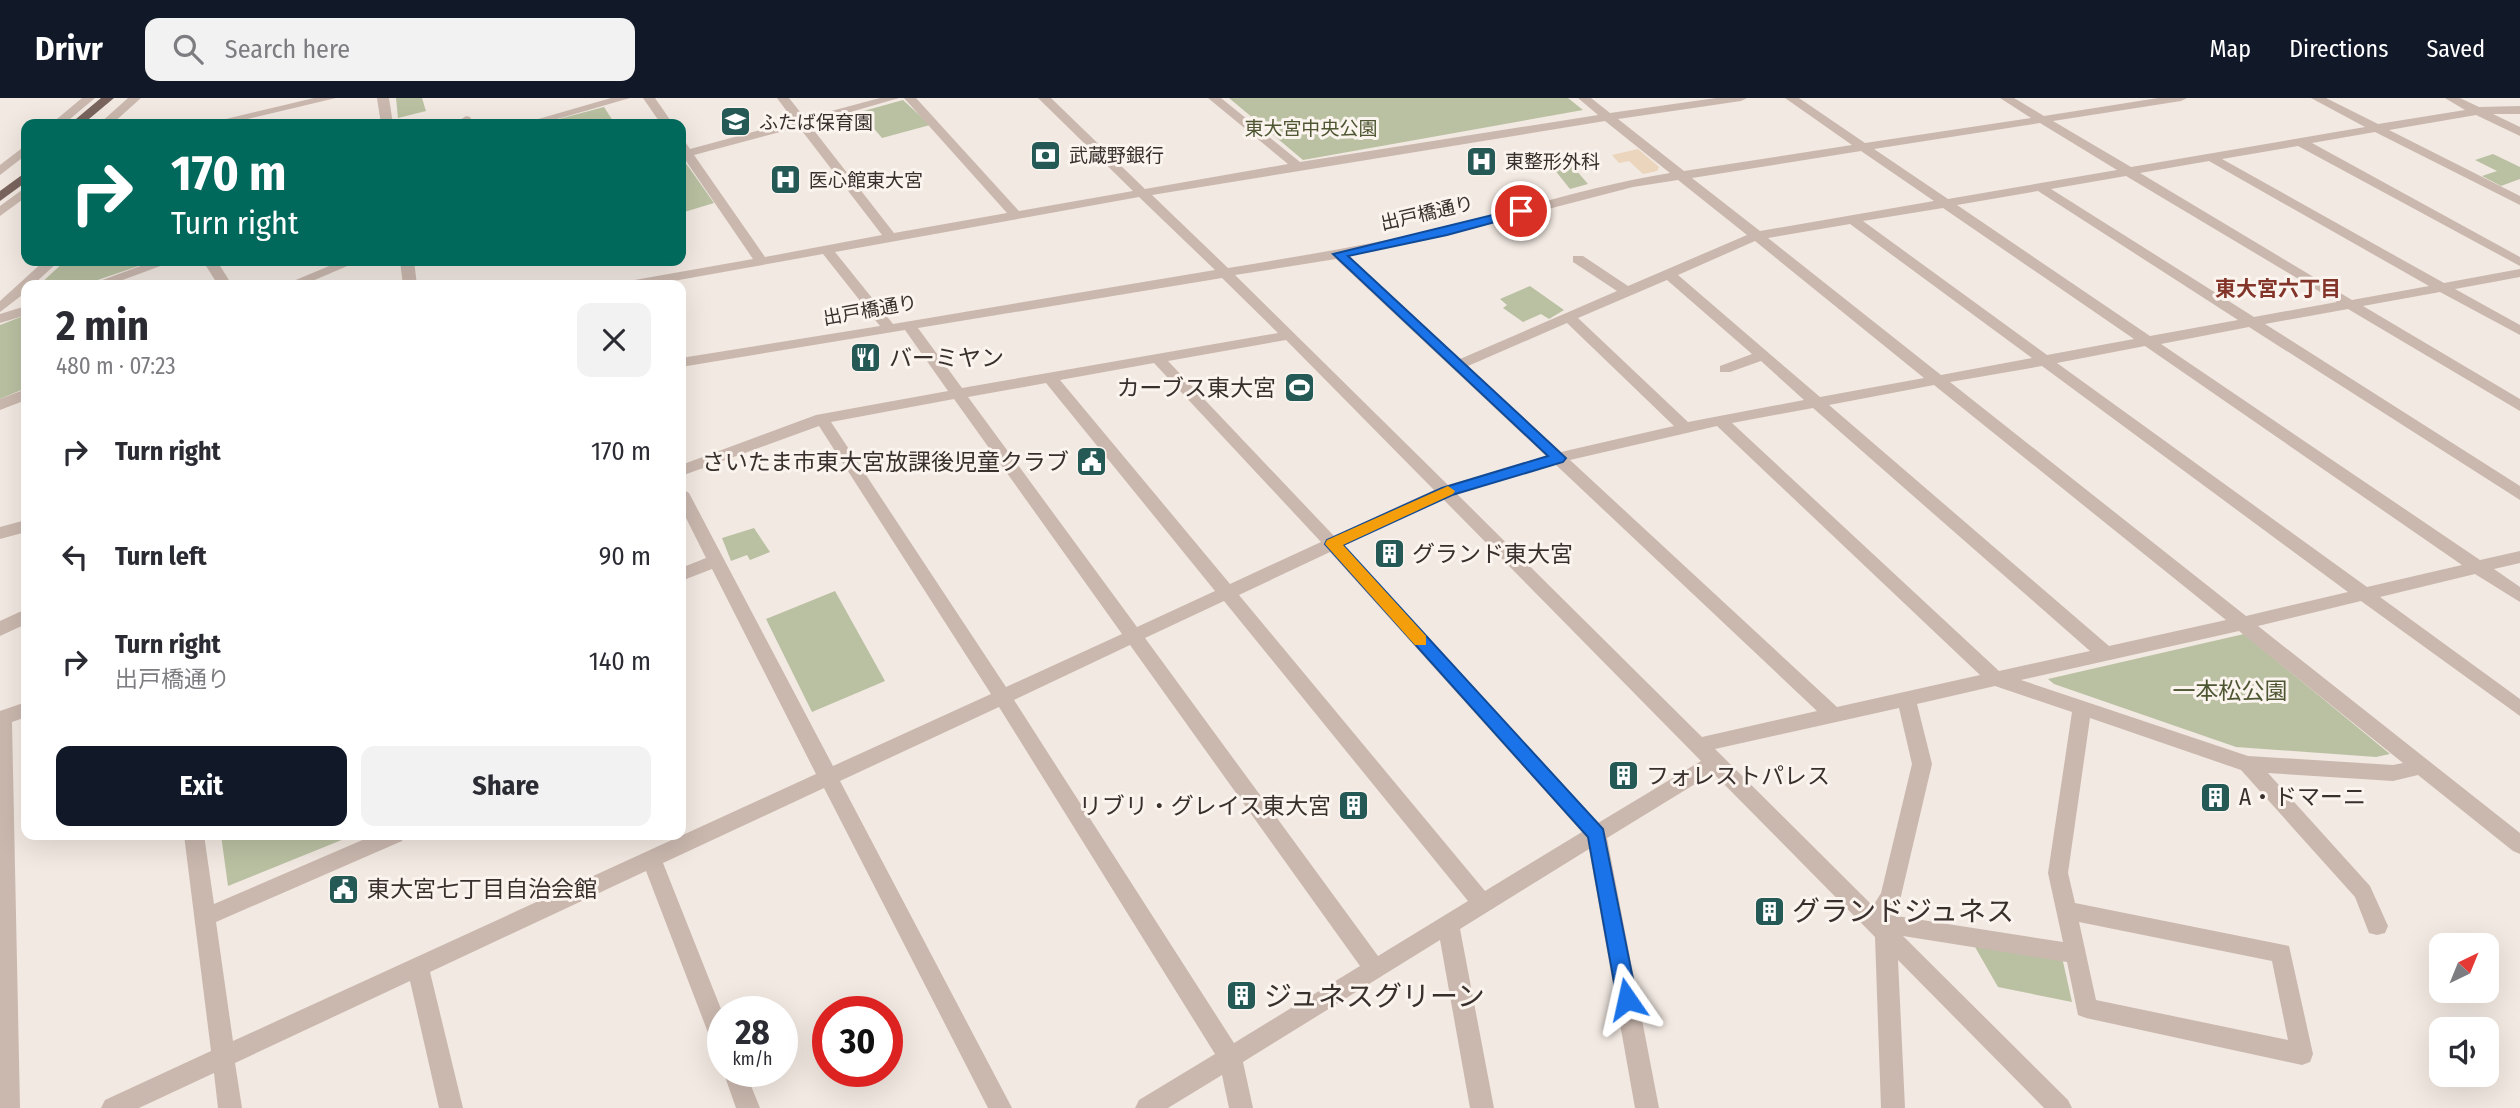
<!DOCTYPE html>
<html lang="en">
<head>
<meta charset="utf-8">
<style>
	body { margin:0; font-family:"Fira Sans Condensed","Noto Sans JP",sans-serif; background:#f2f2f3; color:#2b2b33; height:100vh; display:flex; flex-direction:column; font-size:26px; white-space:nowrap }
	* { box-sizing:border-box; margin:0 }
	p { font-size:23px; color:#7c7c81 }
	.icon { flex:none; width:38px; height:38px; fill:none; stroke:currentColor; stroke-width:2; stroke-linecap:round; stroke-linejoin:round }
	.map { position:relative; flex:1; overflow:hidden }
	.drawer { position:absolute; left:21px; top:182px; width:665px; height:560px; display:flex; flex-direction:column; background:#fff; border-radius:14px; box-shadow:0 7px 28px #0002 }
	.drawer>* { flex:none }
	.banner { position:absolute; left:21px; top:21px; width:665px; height:147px; border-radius:14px; box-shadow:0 7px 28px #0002; background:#00695c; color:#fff; overflow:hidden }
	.needle { width:46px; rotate:43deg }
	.fabs { position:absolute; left:2429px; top:835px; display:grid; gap:14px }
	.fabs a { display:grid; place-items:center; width:70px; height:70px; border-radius:14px; background:#fff; box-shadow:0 7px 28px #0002; font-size:35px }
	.speed { position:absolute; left:707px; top:898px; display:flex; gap:14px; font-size:35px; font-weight:700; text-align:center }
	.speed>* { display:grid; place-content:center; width:91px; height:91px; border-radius:50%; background:#fff; box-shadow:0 7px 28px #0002; line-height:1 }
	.speed small { font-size:18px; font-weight:400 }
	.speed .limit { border:10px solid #d22; background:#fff; color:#111 }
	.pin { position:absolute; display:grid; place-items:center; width:60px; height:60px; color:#fff; margin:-30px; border:4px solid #fff; border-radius:50%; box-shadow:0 2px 7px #0007 }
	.me { position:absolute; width:77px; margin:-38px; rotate:349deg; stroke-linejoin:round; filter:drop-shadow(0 0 5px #0008) }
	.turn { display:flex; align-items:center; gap:24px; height:147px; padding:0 35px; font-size:32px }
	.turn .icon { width:91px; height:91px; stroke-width:2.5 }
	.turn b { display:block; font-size:49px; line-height:60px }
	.round { display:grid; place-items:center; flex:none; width:74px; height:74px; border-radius:14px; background:#f2f2f3 }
	.overview { display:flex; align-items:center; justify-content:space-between; height:119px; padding:0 35px }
	h1 { font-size:42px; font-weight:700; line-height:52px }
	.cta { display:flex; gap:14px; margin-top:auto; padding:14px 35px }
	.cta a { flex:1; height:80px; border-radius:14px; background:#111827; color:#fff; font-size:28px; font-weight:700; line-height:80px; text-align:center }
	.cta a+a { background:#f2f2f3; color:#2b2b33 }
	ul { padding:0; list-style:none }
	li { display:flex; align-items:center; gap:21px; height:105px; padding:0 35px }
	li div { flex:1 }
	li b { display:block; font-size:26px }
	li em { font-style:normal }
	header { display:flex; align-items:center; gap:42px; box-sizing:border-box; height:98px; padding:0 35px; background:#111827; color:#fff }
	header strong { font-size:33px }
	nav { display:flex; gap:38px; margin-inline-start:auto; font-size:24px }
	.search { width:490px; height:63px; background:#f2f2f3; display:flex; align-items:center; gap:18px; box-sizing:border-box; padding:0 24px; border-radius:14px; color:#7c7c81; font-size:26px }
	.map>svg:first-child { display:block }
	.green { fill:#bac1a2 }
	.sand { fill:#ebd5bc }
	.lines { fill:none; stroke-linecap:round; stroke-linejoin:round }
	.minor { fill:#cab8ae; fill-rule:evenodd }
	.major { fill:#7a645e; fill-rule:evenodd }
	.route { fill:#1a73e8; stroke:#114b97; stroke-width:2 }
	.slow { fill:#f59e0b }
	.labels { text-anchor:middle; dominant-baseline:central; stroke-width:6; stroke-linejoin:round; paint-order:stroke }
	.far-poi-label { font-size:19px; fill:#392f2c; stroke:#faf3ee; text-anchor:start }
	.far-park-label { font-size:19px; fill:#4d5631; stroke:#faf3ee }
	.far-street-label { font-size:19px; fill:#392f2c; stroke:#faf3ee }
	.far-neighbourhood-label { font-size:21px; font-weight:bold; fill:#83352a; stroke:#faf3ee }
	.poi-label { font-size:23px; fill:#392f2c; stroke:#faf3ee; text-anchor:start }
	.park-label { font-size:23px; fill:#4d5631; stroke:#faf3ee }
	.near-poi-label { font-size:28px; fill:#392f2c; stroke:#faf3ee; text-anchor:start }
</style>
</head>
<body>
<header>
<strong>Drivr</strong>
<div class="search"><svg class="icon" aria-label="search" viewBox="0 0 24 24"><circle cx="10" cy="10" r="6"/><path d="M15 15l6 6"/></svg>Search here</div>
<nav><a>Map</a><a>Directions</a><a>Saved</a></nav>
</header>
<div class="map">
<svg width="2520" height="1010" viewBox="0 0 2520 1010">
	<rect width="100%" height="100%" fill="#f2e9e2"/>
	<g class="green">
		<path d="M396 0H422L426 13 398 20Z"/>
		<path d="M1229 0H1568L1583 12 1303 62Z"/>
		<path d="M903 2 930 27 882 40 860 14Z"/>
		<path d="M604 9 615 26H540Z"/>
		<path d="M2493 56 2520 69V81L2501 88 2482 78 2497 73 2475 62Z"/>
		<path d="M685 64 714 105 681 115V65Z"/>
		<path d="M1569 64 1588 86 1570 91 1550 66Z"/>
		<path d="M65 163H153L83 187H39Z"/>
		<path d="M1530 188 1564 212 1549 221 1541 216 1523 224 1503 210 1507 207 1500 201Z"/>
		<path d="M26 217V290L0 301V227Z"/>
		<path d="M754 430 770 454 750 462 747 457 731 463 722 440Z"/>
		<path d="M835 493 885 583 812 614 766 521Z"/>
		<path d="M2244 536 2390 656 2376 659 2236 649 2054 586 2048 581Z"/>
		<path d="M221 737H354L228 788Z"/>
		<path d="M1971 842 2062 859 2072 904 1998 889Z"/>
	</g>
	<path class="sand" d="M1638 51 1659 69 1657 73 1643 76 1629 63 1619 65 1612 57Z"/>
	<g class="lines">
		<g class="minor">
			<path d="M82 0H95L64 26H51Z"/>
			<path d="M128 0H141L112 26H99Z"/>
			<path d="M314 0H336L226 26H205Z"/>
			<path d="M377 0H389L393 26H381Z"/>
			<path d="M611 0H630L540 26H521Z"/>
			<path d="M643 0H655L673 26H661Z"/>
			<path d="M777 0H789L805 20 880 0H899L809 26 894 135 1007 115 904 0H916L1019 113 1133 93 1038 0H1051L1145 91 1288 66 1208 0H1221L1300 64 1598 17 1578 0H1591L1610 15 1716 0H1747L1741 3 1618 21 1684 73 1852 47 1785 0H1799L1865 45 2031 20 2000 0H2014L2044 18 2158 0H2187L2181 3 2053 23 2131 69 2365 29 2311 0H2326L2378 26 2465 12 2445 0H2460L2479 9 2520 8V16H2493L2520 29V38L2476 17 2389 32 2520 98V107L2375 34 2312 45 2520 159V168L2298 48 2222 61 2444 185 2520 171V179L2455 191 2520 227V237L2440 194 2363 208 2520 301V313L2348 211 2265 226 2520 388V402L2249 229 2161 246 2480 462 2520 453V465L2494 471 2520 489V504L2475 476 2380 499 2520 601V618L2361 503 2258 528 2520 735V756L2513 753 2418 677 2393 683 2268 675 2370 788 2388 828 2385 835 2377 837 2369 835 2355 799 2241 672 2090 620 2068 775 2075 805 2289 848 2313 956 2310 964 2302 967 2086 920 2078 917 2067 864 1903 838 2068 1002 2072 1010H2044L1898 862 1905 1010H1881L1875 839 1713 675 1607 740 1659 1010H1635L1589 751 1460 831 1494 1010H1470L1440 842 1243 964 1253 1010H1229L1222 977 1168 1010H1135L1139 1002 1215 956 999 609 840 683 1012 1010H988L824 690 663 765 723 916V956L715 953 712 945 646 773 430 874 463 1010H439L410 883 235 965 242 1010H218L214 975 139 1010H101L105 1002 211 953 184 737H204L214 806 374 737H405L402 743 216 824 233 943 816 676 712 471 681 483V470L706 460 681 410V390L689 395 833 668 991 596 819 328 681 378V367L816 317 948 293 905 232 681 269V260L880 228 823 156 651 187H622L629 183 753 161 684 60 681 61V45H686L690 51 794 23ZM1605 23 1670 75C1595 87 1522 111 1448 129 1375 146 1301 158 1228 170L1152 97ZM2040 25 2117 72 1948 101 1874 51ZM799 29 882 137 765 159 694 57ZM1861 53 1934 103 1760 133 1692 80ZM2209 63 2429 188 2352 202 2140 75ZM2126 78 2337 204 2254 219 2051 91ZM1678 82 1747 137 1628 188 1583 158H1573V164L1617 193 1460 261 1349 158 1447 137 1633 89ZM2038 93 2238 222 2150 238 1957 107ZM1139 99 1215 172 893 226 835 154ZM1943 110 2134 241 2047 257 1863 123ZM1850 126 2032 260 1941 277 1768 140ZM1755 143 1924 280 1820 299 1678 177ZM1336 161 1546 358 1448 387 1235 177ZM1222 180 1278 235 962 290 918 230ZM1667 182 1752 256 1720 268V274H1730L1761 263 1804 302 1688 324 1578 220ZM1567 225 1674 328 1561 354 1468 268ZM1286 242 1434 392 1334 438 1168 263ZM2145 248 2462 467 2367 489 2057 265ZM1154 265 1321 444 1230 486 1060 282ZM2042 268 2348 494 2246 518 1950 284ZM1046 285 1215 493 1137 529 968 299ZM1934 287 2226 522 2109 548 1829 307ZM954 301 1122 536 1006 589 831 324ZM1813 310 2090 553 1999 573 1732 325ZM1717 328 1980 577 1837 609 1570 362ZM1555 366 1817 613 1702 639 1457 396ZM1443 401 1701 663 1598 725 1343 448ZM1330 454 1582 734 1485 793 1239 497ZM1224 503 1468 803 1378 858 1145 540ZM2239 533 2403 665 2393 667 2248 658 2021 582ZM1130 547 1360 868 1234 945 1014 602ZM1995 588 2072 614 2048 775 2063 844 1890 817 1901 798 1932 666 1917 606ZM1899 610 1912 666 1881 795 1873 808 1715 651ZM2079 824 2272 863 2288 942 2096 902Z"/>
			<path d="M466 18 470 19 474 26H462L460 22Z"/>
			<path d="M26 47V57L0 77V67Z"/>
			<path d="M26 89V99L0 118V108Z"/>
			<path d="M44 163H59L33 187H26V194L0 214V203Z"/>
			<path d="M154 163H174L109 187H89Z"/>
			<path d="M203 163H217L232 187H218Z"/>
			<path d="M341 163H359L303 187H284Z"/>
			<path d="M400 163H414L417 187H403Z"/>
			<path d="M26 208V217L0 225V216Z"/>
			<path d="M26 291V302L0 312V301Z"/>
			<path d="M26 422V434L0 441V429Z"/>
			<path d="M26 511V526L0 538V523Z"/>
			<path d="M26 604V619L12 624 20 1010H0V613Z"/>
			<path d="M723 973H745L760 1010H736Z"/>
		</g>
		<g class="major">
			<path d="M101 0H114L83 26H70Z"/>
			<path d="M26 74V84L0 103V93Z"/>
		</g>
	</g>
	<path class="route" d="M1521 110 1526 113 1525 116 1447 137 1348 158 1566 360 1563 364 1452 397 1343 447 1603 731 1637 901 1634 907 1627 910 1620 907 1617 901 1588 739 1325 446 1327 442 1442 390 1548 358 1333 156Z"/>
	<path class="slow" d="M1448 388 1455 393 1453 396 1343 447 1426 538V547H1415L1325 446 1327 442Z"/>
	<defs>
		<symbol id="school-square" viewBox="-11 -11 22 22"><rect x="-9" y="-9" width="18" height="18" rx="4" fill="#245956" stroke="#faf3ee"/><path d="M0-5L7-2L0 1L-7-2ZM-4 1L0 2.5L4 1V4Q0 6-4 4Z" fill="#fff"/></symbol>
		<symbol id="bank-square" viewBox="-11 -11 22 22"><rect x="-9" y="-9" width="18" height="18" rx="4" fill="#245956" stroke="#faf3ee"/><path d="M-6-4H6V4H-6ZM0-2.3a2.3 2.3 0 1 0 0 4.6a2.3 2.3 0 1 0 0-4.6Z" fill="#fff"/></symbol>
		<symbol id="hospital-square" viewBox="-11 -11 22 22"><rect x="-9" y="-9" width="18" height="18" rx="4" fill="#245956" stroke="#faf3ee"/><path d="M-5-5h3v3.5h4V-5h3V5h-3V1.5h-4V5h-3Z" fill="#fff"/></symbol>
		<symbol id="restaurant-square" viewBox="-11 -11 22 22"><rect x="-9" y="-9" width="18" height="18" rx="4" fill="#245956" stroke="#faf3ee"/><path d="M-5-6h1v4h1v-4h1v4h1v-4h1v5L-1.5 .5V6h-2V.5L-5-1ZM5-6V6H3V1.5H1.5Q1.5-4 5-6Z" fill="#fff"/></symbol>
		<symbol id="stadium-square" viewBox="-11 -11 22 22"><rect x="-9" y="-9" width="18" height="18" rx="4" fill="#245956" stroke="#faf3ee"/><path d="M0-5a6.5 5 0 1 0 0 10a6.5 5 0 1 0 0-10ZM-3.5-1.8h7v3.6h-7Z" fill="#fff"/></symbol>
		<symbol id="civic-square" viewBox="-11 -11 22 22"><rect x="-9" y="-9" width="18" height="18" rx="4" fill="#245956" stroke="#faf3ee"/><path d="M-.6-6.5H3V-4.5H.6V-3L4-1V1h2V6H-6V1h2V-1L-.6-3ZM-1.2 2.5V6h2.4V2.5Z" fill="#fff"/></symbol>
		<symbol id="building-square" viewBox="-11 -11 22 22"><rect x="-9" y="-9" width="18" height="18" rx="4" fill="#245956" stroke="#faf3ee"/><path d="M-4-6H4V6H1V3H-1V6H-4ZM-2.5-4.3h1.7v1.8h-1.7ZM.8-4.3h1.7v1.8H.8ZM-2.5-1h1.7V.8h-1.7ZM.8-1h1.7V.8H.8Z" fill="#fff"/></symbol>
	</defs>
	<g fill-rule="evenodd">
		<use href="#school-square" x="718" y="6" width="35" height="35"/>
		<use href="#bank-square" x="1028" y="40" width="35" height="35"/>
		<use href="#hospital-square" x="1464" y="46" width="35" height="35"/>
		<use href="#hospital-square" x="768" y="64" width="35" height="35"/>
		<use href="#restaurant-square" x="848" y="242" width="35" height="35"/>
		<use href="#stadium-square" x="1282" y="272" width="35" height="35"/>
		<use href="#civic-square" x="1074" y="346" width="35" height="35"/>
		<use href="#building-square" x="1372" y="438" width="35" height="35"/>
		<use href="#building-square" x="1606" y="660" width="35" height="35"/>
		<use href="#building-square" x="2198" y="682" width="35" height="35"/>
		<use href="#building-square" x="1336" y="690" width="35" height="35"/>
		<use href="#civic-square" x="326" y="774" width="35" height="35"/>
		<use href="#building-square" x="1752" y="796" width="35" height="35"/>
		<use href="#building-square" x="1224" y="880" width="35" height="35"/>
	</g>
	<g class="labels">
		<g class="far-poi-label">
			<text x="759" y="24">ふたば保育園</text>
			<text x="1069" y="57">武蔵野銀行</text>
			<text x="1505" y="63">東整形外科</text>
			<text x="809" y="82">医心館東大宮</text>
		</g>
		<g class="far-park-label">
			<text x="1311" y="30">東大宮中央公園</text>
		</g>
		<g class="far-street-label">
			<text transform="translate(1427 115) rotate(-13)">出戸橋通り</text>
			<text transform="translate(870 212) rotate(-10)">出戸橋通り</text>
		</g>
		<g class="far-neighbourhood-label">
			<text x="2278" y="191">東大宮六丁目</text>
		</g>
		<g class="poi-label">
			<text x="889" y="260">バーミヤン</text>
			<text x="1276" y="290" text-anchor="end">カーブス東大宮</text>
			<text x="1069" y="364" text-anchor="end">さいたま市東大宮放課後児童クラブ</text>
			<text x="1412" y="456">グランド東大宮</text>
			<text x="1646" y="678">フォレストパレス</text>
			<text x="2239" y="699">A・ドマーニ</text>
			<text x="1331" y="708" text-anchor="end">リブリ・グレイス東大宮</text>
			<text x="367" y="791">東大宮七丁目自治会館</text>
		</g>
		<g class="park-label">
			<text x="2230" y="593">一本松公園</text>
		</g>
		<g class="near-poi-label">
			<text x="1792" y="813">グランドジュネス</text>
			<text x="1264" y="898">ジュネスグリーン</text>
		</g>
	</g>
</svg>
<div class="fabs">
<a><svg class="needle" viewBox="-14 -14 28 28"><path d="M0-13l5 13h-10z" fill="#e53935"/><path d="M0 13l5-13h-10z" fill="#7c7c81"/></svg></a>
<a><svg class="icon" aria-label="sound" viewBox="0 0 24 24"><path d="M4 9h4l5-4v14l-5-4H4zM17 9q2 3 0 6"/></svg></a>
</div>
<div class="speed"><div>28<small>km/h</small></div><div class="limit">30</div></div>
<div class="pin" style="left:1521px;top:113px;background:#d93025"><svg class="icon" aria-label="arrive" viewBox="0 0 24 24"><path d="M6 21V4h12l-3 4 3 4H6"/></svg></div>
<svg class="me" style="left:1627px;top:901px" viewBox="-20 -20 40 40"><path d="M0-17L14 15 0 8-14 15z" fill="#1a73e8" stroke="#fff" stroke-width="4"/></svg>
<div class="banner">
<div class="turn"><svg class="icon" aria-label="right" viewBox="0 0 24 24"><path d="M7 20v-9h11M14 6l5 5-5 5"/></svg><div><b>170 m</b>Turn right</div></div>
</div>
<section class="drawer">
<div class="overview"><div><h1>2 min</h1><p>480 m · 07:23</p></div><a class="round"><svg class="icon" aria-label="close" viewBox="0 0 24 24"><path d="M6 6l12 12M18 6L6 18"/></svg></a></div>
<ul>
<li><svg class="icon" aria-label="right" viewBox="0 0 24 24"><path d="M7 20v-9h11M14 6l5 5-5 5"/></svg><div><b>Turn right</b></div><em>170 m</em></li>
<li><svg class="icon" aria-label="left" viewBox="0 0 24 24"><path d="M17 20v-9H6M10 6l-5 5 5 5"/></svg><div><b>Turn left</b></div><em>90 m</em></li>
<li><svg class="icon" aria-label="right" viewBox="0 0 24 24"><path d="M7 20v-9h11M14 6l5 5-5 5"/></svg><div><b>Turn right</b><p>出戸橋通り</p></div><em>140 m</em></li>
</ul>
<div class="cta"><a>Exit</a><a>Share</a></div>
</section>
</div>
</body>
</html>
